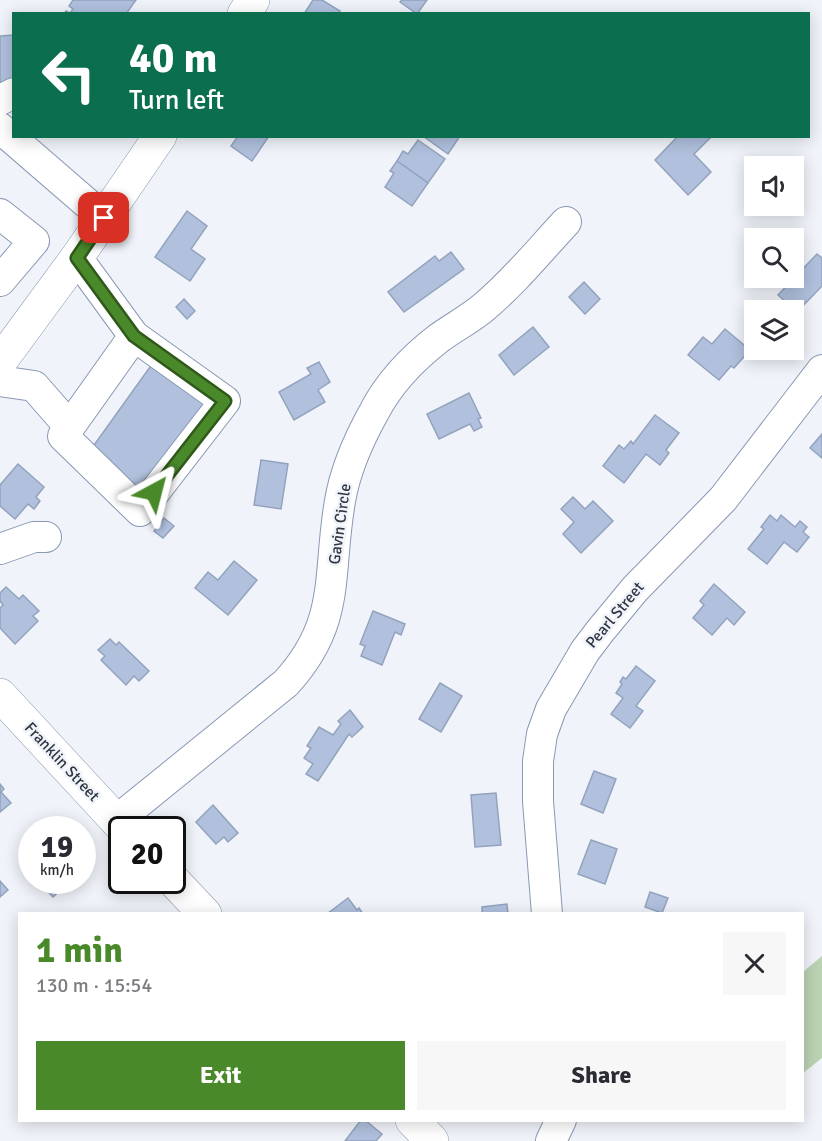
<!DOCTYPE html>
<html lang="en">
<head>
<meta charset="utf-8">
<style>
	body { margin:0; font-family:Signika,sans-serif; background:#f7f7f7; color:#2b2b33; height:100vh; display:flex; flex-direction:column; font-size:22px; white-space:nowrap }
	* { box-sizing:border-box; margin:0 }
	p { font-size:20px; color:#7c7c81 }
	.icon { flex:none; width:33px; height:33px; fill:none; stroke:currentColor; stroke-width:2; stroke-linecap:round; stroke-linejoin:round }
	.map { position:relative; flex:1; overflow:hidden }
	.side { position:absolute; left:18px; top:912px; width:786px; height:210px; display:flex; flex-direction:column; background:#fff; border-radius:0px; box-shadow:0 3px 15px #0003 }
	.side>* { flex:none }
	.banner { position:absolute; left:12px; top:12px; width:798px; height:126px; border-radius:0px; box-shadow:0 3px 15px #0003; background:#0b6e4f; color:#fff; overflow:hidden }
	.tools { position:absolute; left:744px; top:156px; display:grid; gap:12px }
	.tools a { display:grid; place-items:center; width:60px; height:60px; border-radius:0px; background:#fff; box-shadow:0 3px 15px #0003; font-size:30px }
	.speed { position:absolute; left:18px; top:816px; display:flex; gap:12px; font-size:30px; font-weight:700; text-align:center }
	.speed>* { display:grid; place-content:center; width:78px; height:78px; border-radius:50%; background:#fff; box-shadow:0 3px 15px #0003; line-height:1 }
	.speed small { font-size:15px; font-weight:400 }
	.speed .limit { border:3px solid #111; border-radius:9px; background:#fff; color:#111 }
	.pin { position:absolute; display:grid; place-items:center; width:51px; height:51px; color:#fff; margin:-26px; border-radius:12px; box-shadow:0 3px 9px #0006 }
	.me { position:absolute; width:66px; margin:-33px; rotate:38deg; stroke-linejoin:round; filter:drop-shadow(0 0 4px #0008) }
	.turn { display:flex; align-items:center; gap:21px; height:126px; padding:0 18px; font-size:27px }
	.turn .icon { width:78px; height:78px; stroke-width:2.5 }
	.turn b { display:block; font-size:42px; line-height:51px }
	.round { display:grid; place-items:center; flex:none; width:63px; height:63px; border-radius:0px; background:#f7f7f7 }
	.overview { display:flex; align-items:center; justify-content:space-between; height:102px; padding:0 18px }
	h1 { font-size:36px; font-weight:700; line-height:45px; color:#49892a }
	.primary-button { display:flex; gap:12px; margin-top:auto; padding:12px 18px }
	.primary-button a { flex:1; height:69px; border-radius:0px; background:#49892a; color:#fff; font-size:24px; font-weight:700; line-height:69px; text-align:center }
	.primary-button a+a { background:#f7f7f7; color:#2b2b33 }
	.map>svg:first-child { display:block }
	.green { fill:#bbd2b3 }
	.building { fill:#b0c0dd; stroke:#93a3be; stroke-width:1.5 }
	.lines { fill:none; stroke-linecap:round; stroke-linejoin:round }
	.minor-casing { stroke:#8898b3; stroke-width:32 }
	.major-casing { stroke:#8898b3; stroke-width:34 }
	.minor { stroke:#fff; stroke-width:30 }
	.major { stroke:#fff; stroke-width:33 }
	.route-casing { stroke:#2f591b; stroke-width:15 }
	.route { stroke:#49892a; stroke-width:10 }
	.labels { text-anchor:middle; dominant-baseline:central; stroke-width:5; stroke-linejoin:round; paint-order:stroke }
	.street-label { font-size:16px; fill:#303742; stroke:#f0f4fa }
</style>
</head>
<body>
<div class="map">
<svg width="822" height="1141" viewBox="0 0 822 1141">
	<rect width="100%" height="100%" fill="#f0f4fa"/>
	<path class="green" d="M822 956V1058L803 1073V972Z"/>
	<g class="building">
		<path d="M73 0H136L126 14H64L66 11 70 13 73 9 69 6Z"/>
		<path d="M313 0H322L340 11 338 14H304Z"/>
		<path d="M402 0H427L417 14 400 2Z"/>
		<path d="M14 35V81L0 82V36Z"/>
		<path d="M238 136H269L252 161 231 146Z"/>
		<path d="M423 136H460L448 154Z"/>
		<path d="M678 136H712L694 154 711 172 688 195 655 160Z"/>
		<path d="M418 140 445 159 428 183 397 161 403 151 408 154Z"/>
		<path d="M397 161 428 183 412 206 385 187 394 173 390 171Z"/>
		<path d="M187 211 207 226 191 249 205 259 190 281 155 257Z"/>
		<path d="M451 252 464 269 404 312 388 292 435 256 439 261Z"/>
		<path d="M817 254 822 258V286L797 312 778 295Z"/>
		<path d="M584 282 600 299 585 314 569 297Z"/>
		<path d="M184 299 195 311 187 319 176 307Z"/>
		<path d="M533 327 549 347 514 375 499 355Z"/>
		<path d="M725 329 750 350 734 368 731 366 719 380 688 355 703 337 712 344Z"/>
		<path d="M155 360 211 400 145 493 89 452Z"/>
		<path d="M319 362 330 382 318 390 325 402 294 420 279 392 311 374 307 368Z"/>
		<path d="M469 393 481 418 478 419 482 427 474 431 470 424 439 439 427 414Z"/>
		<path d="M655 415 679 433 666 450 669 453 660 465 646 454 624 483 603 466 619 445 624 449 631 441 633 444Z"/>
		<path d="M822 434V458L810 448Z"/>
		<path d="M261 460 288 464 281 509 254 505Z"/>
		<path d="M18 464 44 487 36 497 40 501 34 509 28 504 15 519 0 506V485Z"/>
		<path d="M573 497 585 509 593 501 613 521 581 553 563 534 574 522 561 509Z"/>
		<path d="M770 515 777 521 781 515 795 527 800 521 807 527 803 532 809 537 797 552 784 542 767 564 748 549 764 529 761 527Z"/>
		<path d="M164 518 174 526 163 538 154 531Z"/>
		<path d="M234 561 257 580 228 615 195 588 208 572 218 580Z"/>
		<path d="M714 584 745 612 734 625 727 618 712 635 693 618 704 605 700 601Z"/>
		<path d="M6 587 19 599 23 595 39 611 33 616 38 621 15 644 0 628V608L3 605 0 601V593Z"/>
		<path d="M373 611 405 624 401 635 395 632 382 665 361 656 365 646 360 644Z"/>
		<path d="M110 639 116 645 119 642 149 671 139 681 134 676 126 685 101 660 105 656 98 650Z"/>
		<path d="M636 666 655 681 636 706 643 711 630 728 611 714 623 698 616 693 622 684 620 682 623 677 626 679Z"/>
		<path d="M440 683 462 696 441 732 419 719Z"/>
		<path d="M350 710 363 727 352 737 349 734 318 781 306 774 313 764 304 758 311 748 307 746 319 727 333 735 341 724 338 721Z"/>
		<path d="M594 771 616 779 603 813 581 804Z"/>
		<path d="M0 784 4 789 1 792 11 803 0 812Z"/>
		<path d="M496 793 501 845 475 847 471 795Z"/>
		<path d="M213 805 238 833 228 842 224 837 216 844 196 822Z"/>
		<path d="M591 840 617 849 605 884 578 874Z"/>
		<path d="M37 880H75L66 889 64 887 53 897Z"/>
		<path d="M0 881 8 890 0 897Z"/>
		<path d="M650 892 668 898 662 913 645 907Z"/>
		<path d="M348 898 357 910 359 908 363 914H327Z"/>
		<path d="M507 904 508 914H482V907Z"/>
		<path d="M361 1120H365L382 1134 376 1141H345Z"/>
	</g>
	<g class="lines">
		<defs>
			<g id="minor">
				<path d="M0 100 14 93"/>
				<path d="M0 128 104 218"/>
				<path d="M0 214 34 241 0 281"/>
				<path d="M77 258 134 336 63 436 140 511 225 401 134 336"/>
				<path d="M0 381 34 386 69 426"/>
				<path d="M0 549 34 537H46"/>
				<path d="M116 821 286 683C342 622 327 575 340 501 345 471 359 439 374 412 389 383 413 358 439 338 454 327 470 319 484 307 514 282 539 251 566 222"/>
				<path d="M547 914 538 801V761L542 734 551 709 585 651 601 630 635 589 723 499 822 370"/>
				<path d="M551 1141 561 1120"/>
			</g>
			<g id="major">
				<path d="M244 14 253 0"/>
				<path d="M0 362 78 256 160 136"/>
				<path d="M0 695 125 830"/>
				<path d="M172 879 205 914"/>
				<path d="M412 1120 432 1141"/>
			</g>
		</defs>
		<use href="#minor" class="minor-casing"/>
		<use href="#major" class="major-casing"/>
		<use href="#minor" class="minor"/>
		<use href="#major" class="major"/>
	</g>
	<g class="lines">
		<defs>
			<path id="route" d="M104 218 77 258 134 336 225 401 154 492"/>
		</defs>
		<use href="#route" class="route-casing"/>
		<use href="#route" class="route"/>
	</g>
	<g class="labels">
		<g class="street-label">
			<text transform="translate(340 524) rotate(-82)">Gavin Circle</text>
			<text transform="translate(615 615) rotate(-50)">Pearl Street</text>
			<text transform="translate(62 762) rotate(47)">Franklin Street</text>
		</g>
	</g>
</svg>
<div class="tools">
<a><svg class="icon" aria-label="sound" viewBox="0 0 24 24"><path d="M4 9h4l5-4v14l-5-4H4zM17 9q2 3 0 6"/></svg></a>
<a><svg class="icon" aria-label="search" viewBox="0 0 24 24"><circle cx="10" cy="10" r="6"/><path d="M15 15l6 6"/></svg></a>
<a><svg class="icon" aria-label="layers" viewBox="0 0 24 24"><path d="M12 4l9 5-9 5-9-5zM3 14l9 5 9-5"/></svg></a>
</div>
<div class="speed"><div>19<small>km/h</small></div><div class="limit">20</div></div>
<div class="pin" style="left:104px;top:218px;background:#d93025"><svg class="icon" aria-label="arrive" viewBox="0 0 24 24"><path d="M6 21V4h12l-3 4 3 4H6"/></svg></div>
<svg class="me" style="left:154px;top:492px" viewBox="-20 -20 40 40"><path d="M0-17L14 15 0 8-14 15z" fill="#49892a" stroke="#fff" stroke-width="4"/></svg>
<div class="banner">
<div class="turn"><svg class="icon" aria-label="left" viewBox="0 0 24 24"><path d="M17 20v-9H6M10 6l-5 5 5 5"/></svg><div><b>40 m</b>Turn left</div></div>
</div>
<section class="side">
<div class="overview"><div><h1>1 min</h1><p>130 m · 15:54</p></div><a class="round"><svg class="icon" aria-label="close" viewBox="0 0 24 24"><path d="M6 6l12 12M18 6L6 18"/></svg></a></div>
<div class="primary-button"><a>Exit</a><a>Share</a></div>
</section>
</div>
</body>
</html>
